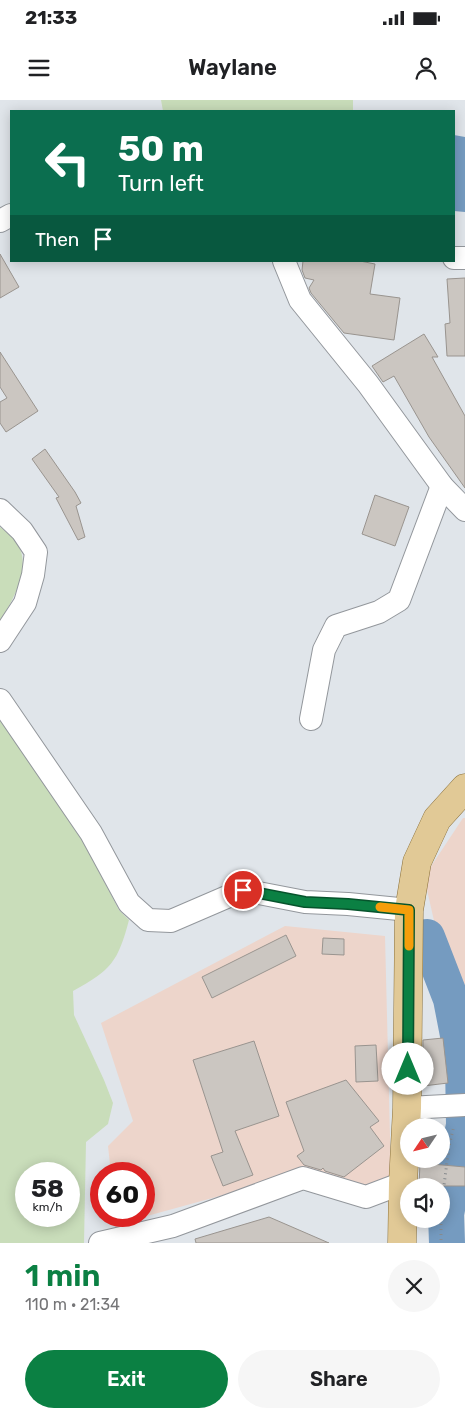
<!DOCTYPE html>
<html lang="en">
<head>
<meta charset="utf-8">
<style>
	body { margin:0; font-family:Rubik,sans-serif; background:#f6f6f6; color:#202124; height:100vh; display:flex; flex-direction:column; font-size:19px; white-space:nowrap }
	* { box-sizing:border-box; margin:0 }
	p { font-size:16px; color:#757577 }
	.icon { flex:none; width:28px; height:28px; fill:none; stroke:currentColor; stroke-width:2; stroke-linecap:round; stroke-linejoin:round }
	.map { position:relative; height:1143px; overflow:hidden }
	.panel { display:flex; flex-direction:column; background:#fff; flex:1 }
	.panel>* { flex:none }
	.banner { position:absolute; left:10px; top:10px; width:445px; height:152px; border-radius:0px; box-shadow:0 2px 12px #0003; background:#0b6e4f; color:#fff; overflow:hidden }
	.needle { width:32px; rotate:235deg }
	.controls { position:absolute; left:400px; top:1018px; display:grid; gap:10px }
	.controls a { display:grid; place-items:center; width:50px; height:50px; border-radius:50%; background:#fff; box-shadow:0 2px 12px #0003; font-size:25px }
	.speed { position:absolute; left:15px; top:1062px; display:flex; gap:10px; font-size:25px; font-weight:700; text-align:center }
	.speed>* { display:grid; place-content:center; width:65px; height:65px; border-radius:50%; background:#fff; box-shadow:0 2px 12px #0003; line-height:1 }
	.speed small { font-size:12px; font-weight:400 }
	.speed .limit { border:8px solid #d22; background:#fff; color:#111 }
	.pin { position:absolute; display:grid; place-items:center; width:42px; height:42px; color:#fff; margin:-21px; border:2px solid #fff; border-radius:50%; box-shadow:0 1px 5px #0007 }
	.me { position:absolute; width:55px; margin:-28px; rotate:0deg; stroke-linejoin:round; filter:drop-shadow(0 0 4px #0008) }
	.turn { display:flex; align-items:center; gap:18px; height:105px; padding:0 25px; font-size:22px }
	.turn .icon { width:65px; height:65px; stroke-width:2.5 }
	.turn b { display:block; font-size:35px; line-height:42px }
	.then { display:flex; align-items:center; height:48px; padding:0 25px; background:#0003; gap:10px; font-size:19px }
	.round { display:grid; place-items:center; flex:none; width:52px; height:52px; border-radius:26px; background:#f6f6f6 }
	.summary { display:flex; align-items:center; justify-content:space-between; height:85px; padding:0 25px }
	h1 { font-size:30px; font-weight:600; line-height:38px; color:#0b8043 }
	.cta { display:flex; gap:10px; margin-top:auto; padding:10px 25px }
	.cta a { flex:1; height:58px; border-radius:30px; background:#0b8043; color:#fff; font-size:20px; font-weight:600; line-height:58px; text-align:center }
	.cta a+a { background:#f6f6f6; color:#202124 }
	.status { display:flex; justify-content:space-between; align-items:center; height:35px; padding:0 25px; background:#fff; direction:ltr }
	.status svg { height:14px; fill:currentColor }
	header { display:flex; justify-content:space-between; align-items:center; height:65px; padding:0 25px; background:#fff; font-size:22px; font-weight:600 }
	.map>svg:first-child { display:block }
	.industrial { fill:#edd5cb }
	.green { fill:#c9ddba; fill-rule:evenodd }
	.water { fill:#759bc0 }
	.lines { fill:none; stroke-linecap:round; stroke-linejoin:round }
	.river { stroke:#759bc0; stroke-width:36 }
	.building { fill:#cbc6c1; stroke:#99948f }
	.street-casing { stroke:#93979c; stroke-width:24 }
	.primary-casing { stroke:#8b713b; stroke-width:29 }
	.path { stroke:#888c8f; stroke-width:3; stroke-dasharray:1 4; stroke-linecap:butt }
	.street { stroke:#fff; stroke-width:22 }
	.primary { stroke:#e1c996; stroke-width:28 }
	.route-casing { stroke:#07532c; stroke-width:12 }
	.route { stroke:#0b8043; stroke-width:9 }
	.slow { stroke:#f59e0b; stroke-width:9 }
</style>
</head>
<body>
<div class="status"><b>21:33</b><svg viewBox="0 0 49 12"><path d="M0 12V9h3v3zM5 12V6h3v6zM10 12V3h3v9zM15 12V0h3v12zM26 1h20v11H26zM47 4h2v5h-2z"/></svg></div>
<header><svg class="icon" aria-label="menu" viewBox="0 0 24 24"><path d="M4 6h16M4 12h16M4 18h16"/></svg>Waylane<svg class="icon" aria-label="person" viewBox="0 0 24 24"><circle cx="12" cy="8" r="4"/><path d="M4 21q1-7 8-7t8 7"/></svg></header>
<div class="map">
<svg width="465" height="1143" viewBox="0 0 465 1143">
	<rect width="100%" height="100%" fill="#e0e5ea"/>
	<g class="industrial">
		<path d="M463 718H465V932L435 825 424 777Z"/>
		<path d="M285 826 385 836 391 1076 362 1088 300 1074 118 1124 117 1116H144V1074H111L108 1046 133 1021 101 923Z"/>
	</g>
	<g class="green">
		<path d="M161 0H353V11H163Z"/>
		<path d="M0 427C5 431 11 435 15 440 34 465 14 498 0 521Z"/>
		<path d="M0 617 81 737 119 810 129 820C118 862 111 870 73 891L74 915 104 980 113 1003 108 1024 86 1042 84 1143H0ZM26 1074H69V1116H26Z"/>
	</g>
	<path class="water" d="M454 35 465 37V112L454 111Z"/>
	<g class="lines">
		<path class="river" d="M427 837 451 899 463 961 464 1025 446 1114 447 1143"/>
	</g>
	<g class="building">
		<path d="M0 154 19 187 0 198Z"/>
		<path d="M303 161H360L375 164 370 194 400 198 394 240 344 233 311 193 309 188 314 180 305 178 302 170Z"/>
		<path d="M465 178V256H447L445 224 450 223 447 179Z"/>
		<path d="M424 234 438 257H432L465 316V388L429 337 394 276 383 282 372 266Z"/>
		<path d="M0 252 38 311 6 332 0 323V302L7 298 0 287Z"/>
		<path d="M45 349 75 392 81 403 76 406 85 437 78 440 56 398 59 397 32 359Z"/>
		<path d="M375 395 409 407 395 446 362 434Z"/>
		<path d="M286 835 296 856 212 898 202 877Z"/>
		<path d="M323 838 344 839V855L322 854Z"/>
		<path d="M443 938 448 983 423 986V940Z"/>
		<path d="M254 941 279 1016 235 1031 253 1075 223 1086 211 1056 223 1052 193 960Z"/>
		<path d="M376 945 378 981 356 982 355 946Z"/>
		<path d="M346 980 379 1021 370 1027 384 1046 344 1077 325 1071 323 1068 321 1070 304 1065 297 1056 304 1051 286 1002Z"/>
		<path d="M420 1063 465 1067V1086H419Z"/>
		<path d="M269 1117 329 1143H196L195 1139Z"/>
	</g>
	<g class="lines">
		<defs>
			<g id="street">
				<path d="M0 121 11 115"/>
				<path d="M454 158H465"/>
				<path d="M284 161 300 200 368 284 442 386 465 410"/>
				<path d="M0 410 22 431 36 452 33 475 25 503 0 541"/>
				<path d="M0 600 91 733 129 803 148 820 171 821 243 790 305 802 348 804 409 810"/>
				<path d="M311 619 324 550 336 526 379 512 399 500 442 386"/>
				<path d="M407 1008 465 1005"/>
				<path d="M100 1143 173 1126 303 1078 366 1097 403 1083"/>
			</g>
			<path id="primary" d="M402 1143 403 1083 407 1008 409 810 417 762 437 719 465 688"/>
		</defs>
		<use href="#street" class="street-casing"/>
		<use href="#primary" class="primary-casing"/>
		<g class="path">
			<path d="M441 1109 449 1046 454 1026"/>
			<path d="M441 1119V1143"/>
		</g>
		<use href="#street" class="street"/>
		<use href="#primary" class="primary"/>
	</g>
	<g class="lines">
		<defs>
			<path id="route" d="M243 790 305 802 348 804 409 810 408 969"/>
		</defs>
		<use href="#route" class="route-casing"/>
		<use href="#route" class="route"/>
		<path class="slow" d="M380 807 409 810V846"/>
	</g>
</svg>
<div class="controls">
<a><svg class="needle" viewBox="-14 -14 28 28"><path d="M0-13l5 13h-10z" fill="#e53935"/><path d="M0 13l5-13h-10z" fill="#757577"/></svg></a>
<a><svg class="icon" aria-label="sound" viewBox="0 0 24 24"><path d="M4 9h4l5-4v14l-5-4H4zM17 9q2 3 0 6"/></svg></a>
</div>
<div class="speed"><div>58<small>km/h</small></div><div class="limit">60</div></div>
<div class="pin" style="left:243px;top:790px;background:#d93025"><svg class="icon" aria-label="arrive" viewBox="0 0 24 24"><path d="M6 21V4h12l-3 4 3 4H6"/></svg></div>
<svg class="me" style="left:408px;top:969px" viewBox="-20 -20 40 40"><circle r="19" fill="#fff"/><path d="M0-13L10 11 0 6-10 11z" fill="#0b8043"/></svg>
<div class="banner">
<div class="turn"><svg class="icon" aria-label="left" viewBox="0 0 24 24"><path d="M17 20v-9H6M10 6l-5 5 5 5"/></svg><div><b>50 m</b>Turn left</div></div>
<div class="then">Then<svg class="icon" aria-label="arrive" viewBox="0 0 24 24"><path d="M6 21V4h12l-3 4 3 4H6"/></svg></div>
</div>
</div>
<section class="panel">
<div class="summary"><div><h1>1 min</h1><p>110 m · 21:34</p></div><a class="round"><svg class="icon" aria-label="close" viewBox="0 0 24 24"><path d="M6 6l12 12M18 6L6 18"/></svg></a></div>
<div class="cta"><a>Exit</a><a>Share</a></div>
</section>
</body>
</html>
